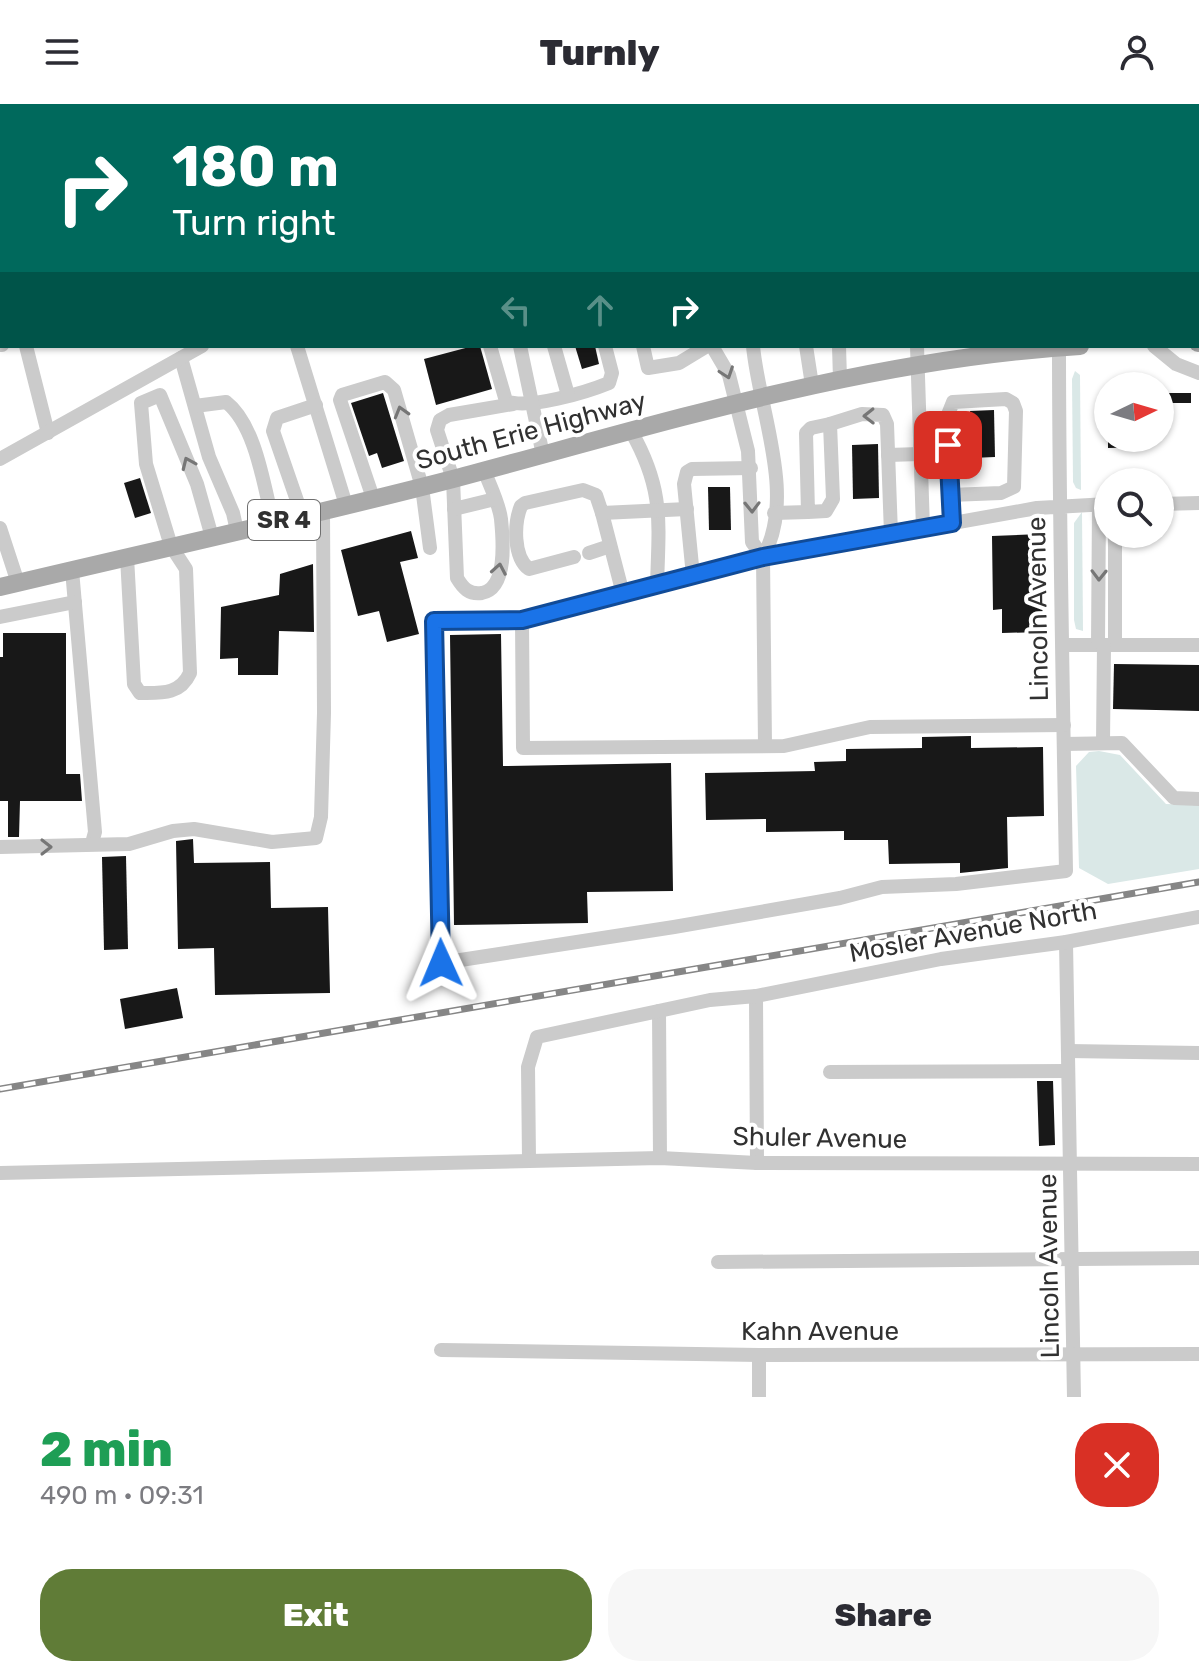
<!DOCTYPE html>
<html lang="en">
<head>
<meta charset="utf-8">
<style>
	body { margin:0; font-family:Rubik,sans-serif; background:#f7f7f7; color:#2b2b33; height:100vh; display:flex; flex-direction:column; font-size:30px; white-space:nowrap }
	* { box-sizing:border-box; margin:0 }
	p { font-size:26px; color:#7c7c81 }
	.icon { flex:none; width:44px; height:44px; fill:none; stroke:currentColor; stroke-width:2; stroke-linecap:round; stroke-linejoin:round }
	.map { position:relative; height:1293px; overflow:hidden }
	.details { display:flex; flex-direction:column; background:#fff; flex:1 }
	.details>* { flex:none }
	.banner { position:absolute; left:0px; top:0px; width:1200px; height:244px; box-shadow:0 2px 6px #0004; background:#00695c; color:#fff; overflow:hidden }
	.needle { width:52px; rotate:85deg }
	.tools { position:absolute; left:1094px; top:268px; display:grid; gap:16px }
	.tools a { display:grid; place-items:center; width:80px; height:80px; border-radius:50%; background:#fff; box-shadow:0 2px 6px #0004; font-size:40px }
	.pin { position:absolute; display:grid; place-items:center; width:68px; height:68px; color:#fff; margin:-34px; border-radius:16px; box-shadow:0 4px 12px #0006 }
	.me { position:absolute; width:88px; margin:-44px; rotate:359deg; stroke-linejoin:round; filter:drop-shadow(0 0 6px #0008) }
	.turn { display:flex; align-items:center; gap:28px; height:168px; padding:0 40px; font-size:36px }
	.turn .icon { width:104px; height:104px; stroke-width:2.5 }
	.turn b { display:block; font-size:56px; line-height:68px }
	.lanes { display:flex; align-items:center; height:76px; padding:0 40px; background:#0003; justify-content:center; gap:40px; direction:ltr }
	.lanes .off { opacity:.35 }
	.round { display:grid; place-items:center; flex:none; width:84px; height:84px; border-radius:32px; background:#f7f7f7 }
	.overview { display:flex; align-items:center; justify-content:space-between; height:136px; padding:0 40px }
	h1 { font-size:48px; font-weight:800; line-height:60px; color:#1e9e55 }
	.button { display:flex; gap:16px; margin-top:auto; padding:16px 40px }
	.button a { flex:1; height:92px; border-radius:32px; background:#607c37; color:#fff; font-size:32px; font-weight:800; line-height:92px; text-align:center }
	.button a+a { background:#f7f7f7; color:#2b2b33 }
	header { display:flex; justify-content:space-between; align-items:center; height:104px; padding:0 40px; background:#fff; font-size:36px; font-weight:800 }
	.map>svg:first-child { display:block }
	.green { fill:#dae8e7 }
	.building { fill:#181818 }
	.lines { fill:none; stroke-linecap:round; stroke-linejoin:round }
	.minor { stroke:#cbcbcb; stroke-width:14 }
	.major { stroke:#a9a9a9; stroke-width:18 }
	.rail-casing { stroke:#868686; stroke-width:7 }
	.rail { stroke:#fff; stroke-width:4; stroke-dasharray:12; stroke-linecap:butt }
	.oneway { stroke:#767676 }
	.route-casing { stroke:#114b97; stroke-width:20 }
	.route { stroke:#1a73e8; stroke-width:14 }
	.labels { text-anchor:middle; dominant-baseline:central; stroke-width:8; stroke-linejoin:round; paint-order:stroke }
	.shield { fill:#fff; stroke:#6f6f6f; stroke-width:2 }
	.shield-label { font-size:24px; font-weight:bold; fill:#313131 }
	.street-label { font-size:26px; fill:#313131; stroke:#fff }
</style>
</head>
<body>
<header><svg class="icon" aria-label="menu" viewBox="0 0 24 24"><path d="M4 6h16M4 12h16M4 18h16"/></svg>Turnly<svg class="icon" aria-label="person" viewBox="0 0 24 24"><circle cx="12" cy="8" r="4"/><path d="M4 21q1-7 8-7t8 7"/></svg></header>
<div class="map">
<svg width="1199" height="1293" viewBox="0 0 1199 1293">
	<rect width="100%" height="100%" fill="#fff"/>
	<g class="green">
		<path d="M1075 267 1080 271 1081 386 1076 384 1073 378 1072 275Z"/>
		<path d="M1082 408 1083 527 1076 525 1074 516V419Z"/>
		<path d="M1099 647 1120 651 1166 700 1199 701V765L1108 780 1079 764 1076 662 1089 648Z"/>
	</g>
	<g class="building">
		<path d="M473 242H480L492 285 436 301 424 255Z"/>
		<path d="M575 242H595L599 260 582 265Z"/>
		<path d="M383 289 404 357 382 364 377 349 369 352 351 299Z"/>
		<rect x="1160" y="289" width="31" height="10"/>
		<path d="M994 306 995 353 971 354 970 307Z"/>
		<path d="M1108 334H1150V343L1108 344Z"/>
		<path d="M878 340 879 394 853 395 852 341Z"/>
		<path d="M140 374 151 409 135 414 124 379Z"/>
		<path d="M708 383H730L731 426H709Z"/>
		<path d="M411 427 418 454 400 458 419 530 387 538 379 507 358 512 341 446Z"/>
		<path d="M1041 430 1043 528 1002 529V505L993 506 992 432Z"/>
		<path d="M313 460 314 528 279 527 278 571H238V554L220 555 221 503 279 491 280 470Z"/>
		<path d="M3 529H66V670H80L82 697H20L19 733H8V697H0V553H3Z"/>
		<path d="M501 530 503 662 671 659 673 787 587 788 588 819 454 821 450 531Z"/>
		<path d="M1114 560 1199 561V607L1113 605Z"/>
		<path d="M971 632V644L1043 643 1044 712 1007 713 1008 764 960 769V759L889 760 888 736H844V727L766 728V715L706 716 705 669 815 667 814 658 846 657V645L922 644V633Z"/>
		<path d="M193 735 194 759 270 758 271 804 328 803 330 889 215 891 214 844 178 845 176 737Z"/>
		<path d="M126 752 128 845 104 846 102 753Z"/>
		<path d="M177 884 183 914 125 925 120 895Z"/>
		<path d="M1037 977H1053L1055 1041 1039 1042Z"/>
	</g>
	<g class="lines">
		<g class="minor">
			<path d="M335 0V2"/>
			<path d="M706 0 707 2"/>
			<path d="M937 0 938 2"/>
			<path d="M1131 0V2"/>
			<path d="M128 2 133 0"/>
			<path d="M302 2 304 0"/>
			<path d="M628 2 632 0"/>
			<path d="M827 2 830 0"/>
			<path d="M997 2 1001 0"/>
			<path d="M1198 55H1199"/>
			<path d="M0 104H2"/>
			<path d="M0 141 2 149"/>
			<path d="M1198 157H1199"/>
			<path d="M0 241H2"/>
			<path d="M26 242 48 329"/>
			<path d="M297 242 346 401"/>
			<path d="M490 242 506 297C528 306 587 288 609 279L612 269 605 242"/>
			<path d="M520 242 543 351"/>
			<path d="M554 242 568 291"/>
			<path d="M643 242 648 264 679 259 707 242"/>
			<path d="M712 242 729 271 748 347 752 438 763 453"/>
			<path d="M753 242C759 307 797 392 763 453L765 642"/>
			<path d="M806 242 812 281"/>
			<path d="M839 242 840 275"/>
			<path d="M917 242 923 425"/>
			<path d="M1059 242C1059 417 1063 592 1066 767L956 780 882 783 840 794 674 823 441 859 434 517 522 516 763 453 1037 404 1108 400"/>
			<path d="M1154 242 1176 260 1199 269"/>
			<path d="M181 254 209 353 233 409 237 427"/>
			<path d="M195 302 226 298C256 321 264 383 273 418"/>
			<path d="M830 320 862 310 883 311 887 320 891 430"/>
			<path d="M631 327C664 385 659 417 657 481"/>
			<path d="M920 341H948L952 419"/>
			<path d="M948 341 947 313 953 298 1006 295 1013 299 1016 307 1014 383 1001 389 950 391"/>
			<path d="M888 351 920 350"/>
			<path d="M0 355 202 242"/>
			<path d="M484 366C490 382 499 399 501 415 503 435 508 484 482 489 469 491 463 484 457 474L453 375 437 326 440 316 449 311 513 300"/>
			<path d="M373 394 340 296 342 291 385 278 394 286 422 383 430 444"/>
			<path d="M1160 400 1199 399"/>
			<path d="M454 405 495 395"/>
			<path d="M602 409 623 490"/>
			<path d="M774 409 808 408 806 329 811 324 830 320 833 395 826 407 808 408"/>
			<path d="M302 411 273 327 277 314 316 301"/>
			<path d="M0 424 18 479"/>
			<path d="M1115 430V541"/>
			<path d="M589 449 610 442"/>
			<path d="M127 453 134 580 140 589C161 589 180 591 190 569L186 465 171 442 146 360 141 299 160 291 197 380 212 433"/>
			<path d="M574 453 529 465C513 453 514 419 521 402L525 399 583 386 596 391 602 409 687 405"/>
			<path d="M72 466 95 728 92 739"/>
			<path d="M693 472 684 380 687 368 692 365 751 364"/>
			<path d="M0 513 75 498"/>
			<path d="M522 516 523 644 784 642 870 623 1064 621"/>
			<path d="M1063 541H1199"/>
			<path d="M1098 541 1099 400"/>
			<path d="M1103 639 1104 541"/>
			<path d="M1064 640 1122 639 1174 694 1199 695"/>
			<path d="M0 743 129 740 173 727 194 725 272 738 316 734 321 713 324 609 323 406"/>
			<path d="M1066 838 1074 1293"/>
			<path d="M756 892 757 1059"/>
			<path d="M659 907 660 1054"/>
			<path d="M1068 947 1199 949"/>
			<path d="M830 968 1068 967"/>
			<path d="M529 1056 528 963 537 933 710 896 756 892 941 855 1066 838 1199 813"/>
			<path d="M0 1069 660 1054 757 1059 1199 1060"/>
			<path d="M718 1158 1199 1154"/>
			<path d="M441 1246 759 1251 1199 1250"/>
			<path d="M759 1293V1251"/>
		</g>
		<g class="major">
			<path d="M1198 239H1199"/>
			<path d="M0 483C151 447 303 414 453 375 660 320 865 255 1080 242"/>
		</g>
		<defs>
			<path id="rail" d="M0 985 1199 778"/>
		</defs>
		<use href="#rail" class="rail-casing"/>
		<use href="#rail" class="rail"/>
	</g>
	<defs><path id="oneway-chevron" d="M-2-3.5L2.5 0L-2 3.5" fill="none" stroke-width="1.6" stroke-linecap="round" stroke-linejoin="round" transform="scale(2)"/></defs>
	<g class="oneway">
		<use href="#oneway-chevron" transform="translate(727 269) rotate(71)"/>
		<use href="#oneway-chevron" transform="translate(401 308) rotate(-106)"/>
		<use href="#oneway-chevron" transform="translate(869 312) rotate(179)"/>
		<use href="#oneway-chevron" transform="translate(188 359) rotate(-114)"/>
		<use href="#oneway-chevron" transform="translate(752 403) rotate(89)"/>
		<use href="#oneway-chevron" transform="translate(499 465) rotate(-80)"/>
		<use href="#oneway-chevron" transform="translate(1099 471) rotate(91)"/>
		<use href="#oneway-chevron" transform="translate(46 743)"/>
	</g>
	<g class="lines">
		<defs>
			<path id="route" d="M441 859 434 517 522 516 763 453 952 419 948 341"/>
		</defs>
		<use href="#route" class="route-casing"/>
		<use href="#route" class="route"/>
	</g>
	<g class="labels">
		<rect class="shield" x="248" y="396" width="72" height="40" rx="6"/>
		<g class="shield-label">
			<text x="284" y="416">SR 4</text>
		</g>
		<g class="street-label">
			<text transform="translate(531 327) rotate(-15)">South Erie Highway</text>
			<text transform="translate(1038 505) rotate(-91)">Lincoln Avenue</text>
			<text transform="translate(973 828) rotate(-10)">Mosler Avenue North</text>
			<text transform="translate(820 1034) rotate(1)">Shuler Avenue</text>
			<text transform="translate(1049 1162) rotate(-91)">Lincoln Avenue</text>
			<text x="820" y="1227">Kahn Avenue</text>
		</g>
	</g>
</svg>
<div class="tools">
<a><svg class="needle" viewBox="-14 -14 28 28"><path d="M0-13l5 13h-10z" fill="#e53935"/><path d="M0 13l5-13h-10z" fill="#7c7c81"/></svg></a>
<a><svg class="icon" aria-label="search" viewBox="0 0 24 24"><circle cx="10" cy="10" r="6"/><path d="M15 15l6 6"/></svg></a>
</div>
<div class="pin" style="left:948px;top:341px;background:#d93025"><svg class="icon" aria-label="arrive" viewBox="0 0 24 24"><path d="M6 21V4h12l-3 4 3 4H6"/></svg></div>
<svg class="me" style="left:441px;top:859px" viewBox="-20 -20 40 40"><path d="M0-17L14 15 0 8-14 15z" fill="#1a73e8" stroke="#fff" stroke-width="4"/></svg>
<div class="banner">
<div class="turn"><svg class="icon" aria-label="right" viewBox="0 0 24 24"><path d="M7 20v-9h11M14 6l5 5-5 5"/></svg><div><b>180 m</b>Turn right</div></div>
<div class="lanes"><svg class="icon off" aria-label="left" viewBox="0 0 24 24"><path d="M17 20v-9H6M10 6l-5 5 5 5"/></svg><svg class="icon off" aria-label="ahead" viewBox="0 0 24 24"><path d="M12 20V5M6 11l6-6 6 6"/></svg><svg class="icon" aria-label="right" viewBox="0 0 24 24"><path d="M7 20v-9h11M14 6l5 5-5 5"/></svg></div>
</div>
</div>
<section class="details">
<div class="overview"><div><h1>2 min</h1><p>490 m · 09:31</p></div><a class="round" style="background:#d93025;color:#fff"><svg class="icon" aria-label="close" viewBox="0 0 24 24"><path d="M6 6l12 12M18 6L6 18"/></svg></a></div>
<div class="button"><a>Exit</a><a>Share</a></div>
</section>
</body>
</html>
